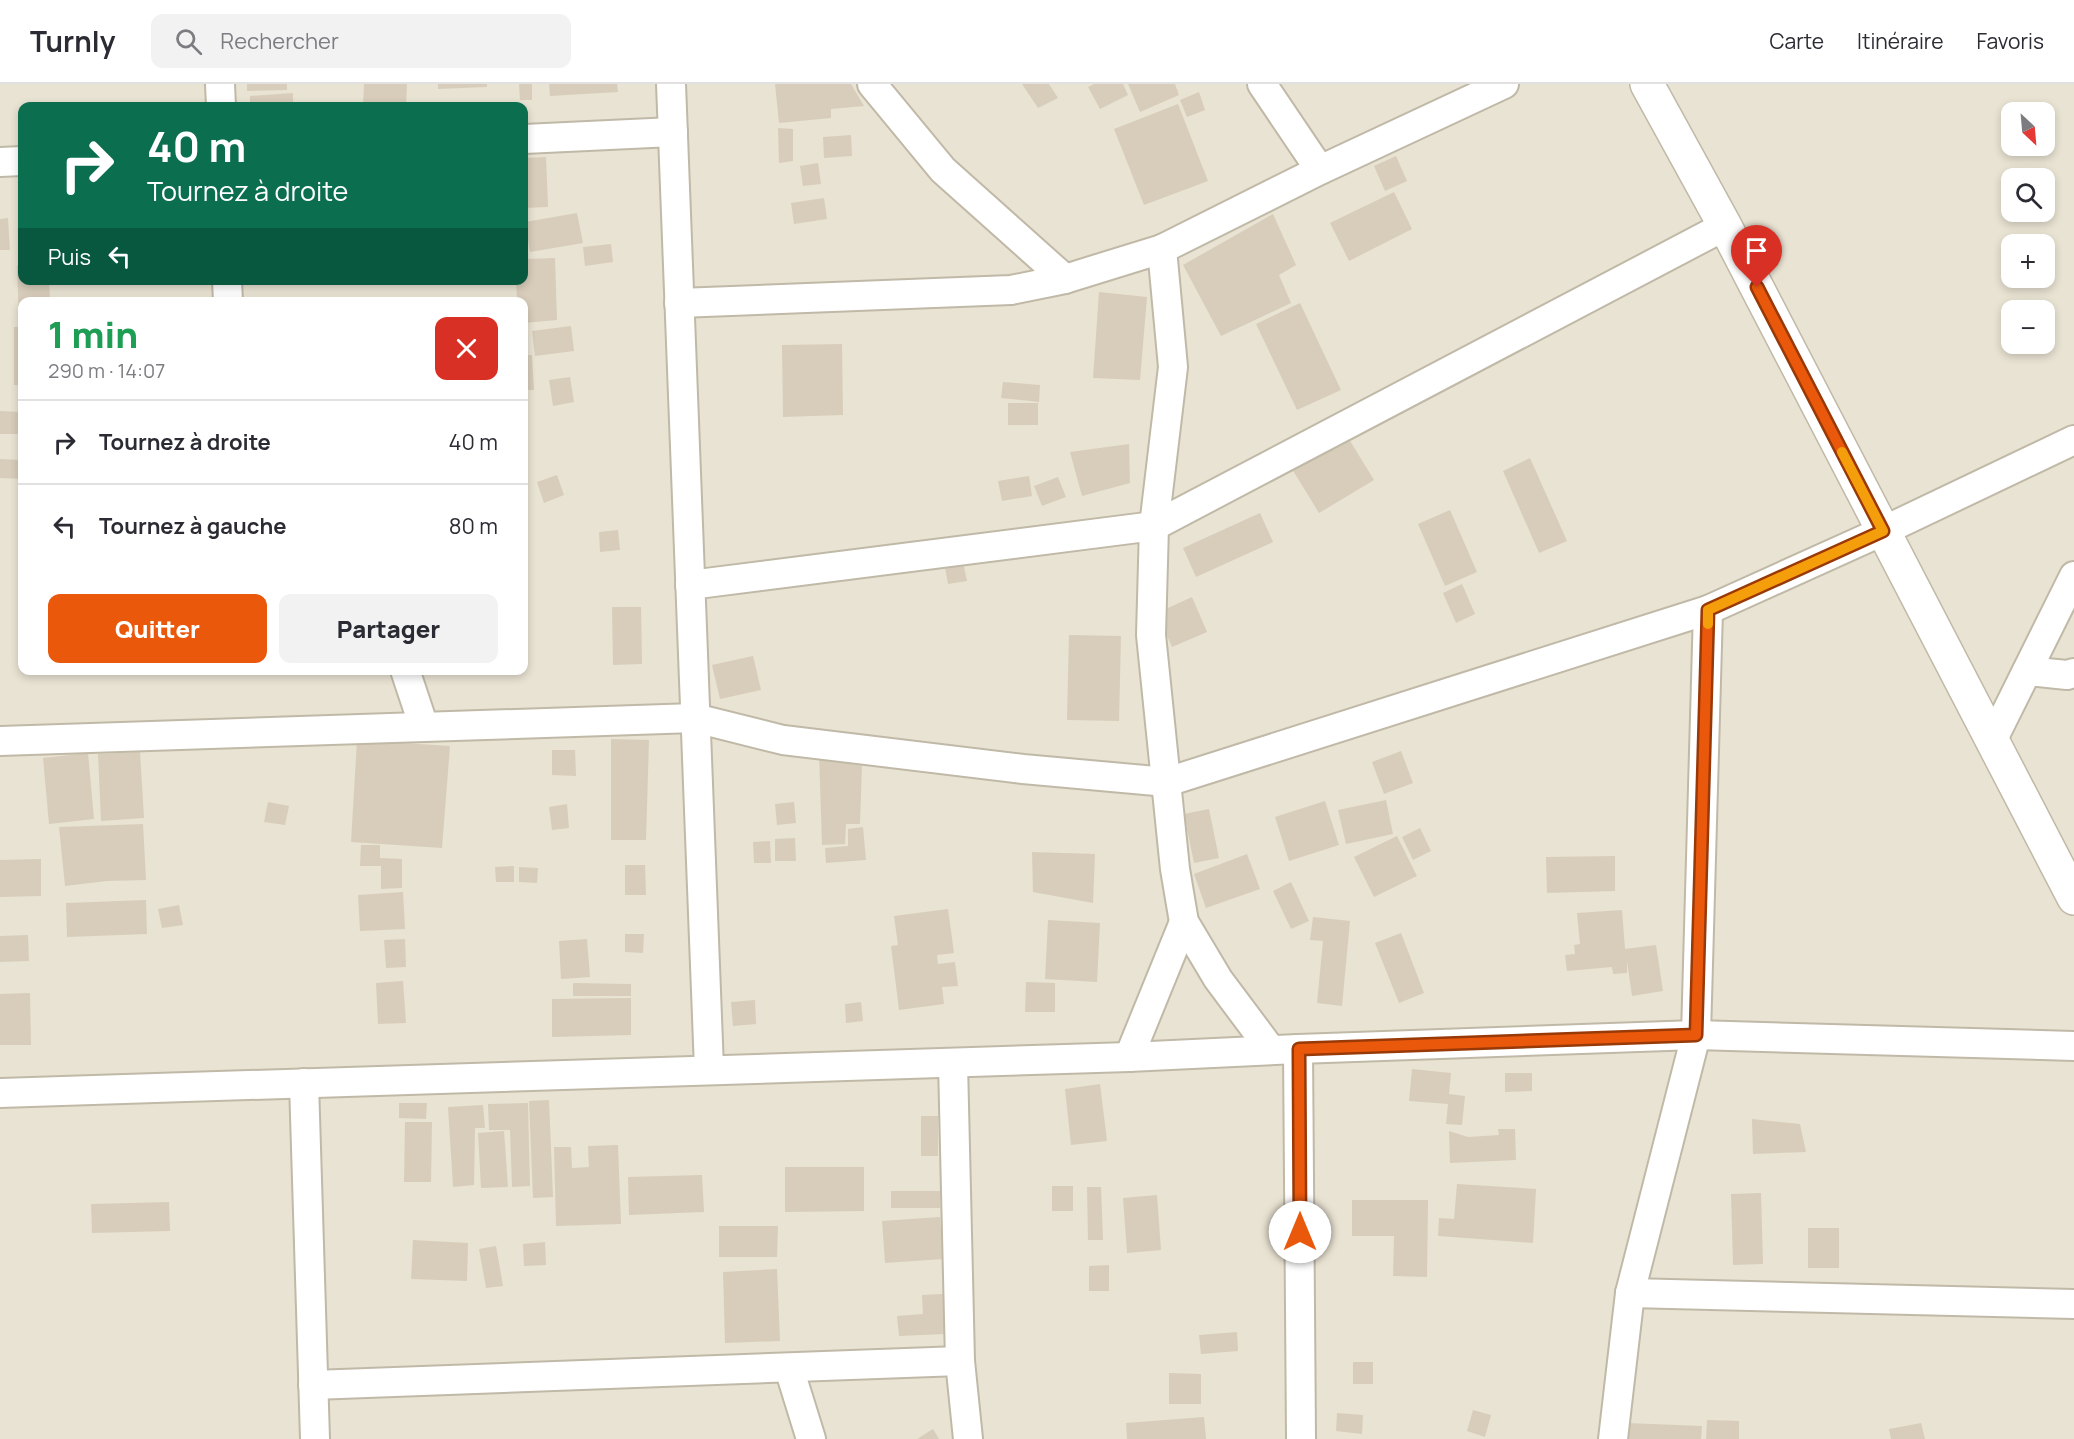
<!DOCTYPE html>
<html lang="fr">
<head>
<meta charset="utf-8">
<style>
	body { margin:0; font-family:Manrope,sans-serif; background:#f2f2f3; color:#2b2b33; height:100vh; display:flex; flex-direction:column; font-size:22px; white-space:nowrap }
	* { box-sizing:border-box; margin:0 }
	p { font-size:20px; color:#7c7c81 }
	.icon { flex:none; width:33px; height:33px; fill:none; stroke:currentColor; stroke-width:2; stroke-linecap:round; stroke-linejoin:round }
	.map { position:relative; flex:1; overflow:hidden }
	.panel { position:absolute; left:18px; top:213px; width:510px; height:378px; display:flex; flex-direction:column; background:#fff; border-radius:12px; box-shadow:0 3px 9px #0003 }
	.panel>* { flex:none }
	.banner { position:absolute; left:18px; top:18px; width:510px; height:183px; border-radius:12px; box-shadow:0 3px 9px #0003; background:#0b6e4f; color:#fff; overflow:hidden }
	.needle { width:39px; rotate:154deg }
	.controls { position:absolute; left:2001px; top:18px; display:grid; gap:12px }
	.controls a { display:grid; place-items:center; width:54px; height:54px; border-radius:12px; background:#fff; box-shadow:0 3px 9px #0003; font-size:30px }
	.pin { position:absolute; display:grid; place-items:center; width:51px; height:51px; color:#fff; margin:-62px -26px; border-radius:50% 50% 50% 0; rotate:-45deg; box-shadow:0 0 6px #0007 }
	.pin .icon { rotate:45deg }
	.me { position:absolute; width:66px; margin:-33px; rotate:0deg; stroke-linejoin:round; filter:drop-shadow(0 0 4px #0008) }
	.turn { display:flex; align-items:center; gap:21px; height:126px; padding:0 30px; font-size:27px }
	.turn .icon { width:78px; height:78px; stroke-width:2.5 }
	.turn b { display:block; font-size:42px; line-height:51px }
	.then { display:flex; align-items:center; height:57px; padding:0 30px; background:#0003; gap:12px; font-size:22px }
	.round { display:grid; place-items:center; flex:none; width:63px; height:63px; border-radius:12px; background:#f2f2f3 }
	.headline { display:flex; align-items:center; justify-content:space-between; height:102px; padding:0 30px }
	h1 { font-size:36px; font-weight:800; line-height:45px; color:#1e9e55 }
	.primary-button { display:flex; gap:12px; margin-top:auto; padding:12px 30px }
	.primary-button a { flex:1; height:69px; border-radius:12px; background:#ea580c; color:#fff; font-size:24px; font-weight:800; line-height:69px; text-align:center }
	.primary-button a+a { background:#f2f2f3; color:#2b2b33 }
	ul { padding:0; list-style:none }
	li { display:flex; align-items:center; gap:18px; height:84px; padding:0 30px; border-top:2px solid #e1e1e2 }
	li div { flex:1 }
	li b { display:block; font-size:22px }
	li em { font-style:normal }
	header { display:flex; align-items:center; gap:36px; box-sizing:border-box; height:84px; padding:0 30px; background:#fff; border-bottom:2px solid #e1e1e2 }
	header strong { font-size:28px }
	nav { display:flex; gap:33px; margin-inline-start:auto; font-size:21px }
	.search { width:420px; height:54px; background:#f2f2f3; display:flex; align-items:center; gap:15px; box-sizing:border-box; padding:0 21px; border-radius:12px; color:#7c7c81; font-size:22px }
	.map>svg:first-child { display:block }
	.residential { fill:#e9e3d3; fill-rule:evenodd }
	.building { fill:#d8cdba }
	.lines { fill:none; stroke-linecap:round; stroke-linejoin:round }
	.minor-casing { stroke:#c1b9a7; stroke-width:32 }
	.tertiary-casing { stroke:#c1b9a7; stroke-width:36 }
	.minor { stroke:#fff; stroke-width:28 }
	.tertiary { stroke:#fff; stroke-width:33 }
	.route-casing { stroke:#983908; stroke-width:15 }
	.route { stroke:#ea580c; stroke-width:10 }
	.slow { stroke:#f59e0b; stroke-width:10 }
</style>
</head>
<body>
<header>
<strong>Turnly</strong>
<div class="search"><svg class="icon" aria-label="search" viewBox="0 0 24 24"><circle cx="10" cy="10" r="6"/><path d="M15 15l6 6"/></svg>Rechercher</div>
<nav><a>Carte</a><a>Itinéraire</a><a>Favoris</a></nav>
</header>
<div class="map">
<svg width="2074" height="1355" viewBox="0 0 2074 1355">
	<rect width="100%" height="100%" fill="#f5f1e6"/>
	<path class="residential" d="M0 0H2074V1355H0ZM22 22H524V196H22ZM2012 28H2044V62H2012ZM2012 94H2044V128H2012ZM2012 160H2044V194H2012ZM22 218H524V586H22ZM2012 226H2044V260H2012Z"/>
	<g class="building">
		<path d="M247 0H287V6L247 7Z"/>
		<path d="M364 0H407L406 22H363Z"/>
		<path d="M438 0H487V3L438 5Z"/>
		<path d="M519 0H532V16H520Z"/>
		<path d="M549 0H617L618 8 550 12Z"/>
		<path d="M775 0H851L864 22 831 25V34L779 39Z"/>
		<path d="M1022 0H1049L1058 14 1038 24Z"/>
		<path d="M1094 0H1123L1128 11 1100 25 1088 3Z"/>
		<path d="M1128 0H1175L1179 11 1140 28Z"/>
		<path d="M1199 8 1205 26 1187 33 1180 16Z"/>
		<path d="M293 9V22H250V12Z"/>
		<path d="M1178 20 1208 97 1144 121 1114 45Z"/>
		<path d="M778 44 793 45V77L779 79Z"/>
		<path d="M851 51 852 72 824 74 823 53Z"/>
		<path d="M1396 72 1407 97 1385 107 1374 82Z"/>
		<path d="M546 73 548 123 524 124V74Z"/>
		<path d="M818 79 821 100 803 102 800 82Z"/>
		<path d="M1394 108 1412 145 1349 177 1330 139Z"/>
		<path d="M824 114 827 135 794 140 791 119Z"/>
		<path d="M577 129 583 159 530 168 525 138Z"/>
		<path d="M1273 130 1296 181 1279 191 1291 219 1221 252 1183 181Z"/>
		<path d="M8 134 10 166H0V135Z"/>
		<path d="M611 160 613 178 585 182 583 163Z"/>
		<path d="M555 174 557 236 524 239V218H517L516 196H524V175Z"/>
		<path d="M22 181V196H49L50 218H22V240H19L17 182Z"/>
		<path d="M1099 208 1147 213 1140 296 1093 294Z"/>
		<path d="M1300 219 1341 306 1297 326 1256 240Z"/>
		<path d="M571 242 574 267 535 272 532 247Z"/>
		<rect x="14" y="243" width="8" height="58"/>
		<path d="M524 245 528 268 524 269Z"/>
		<path d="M842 260 843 331 783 333 782 261Z"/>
		<path d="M524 271H532L534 306H524Z"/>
		<path d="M570 293 574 318 553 322 549 296Z"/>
		<path d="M1003 298 1040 301 1039 318 1001 314Z"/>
		<rect x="1008" y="319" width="30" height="22"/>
		<path d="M0 327 20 328 19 350H0Z"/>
		<path d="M1347 352 1374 396 1319 429 1292 385Z"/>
		<path d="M1129 360 1130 399 1082 412 1070 368Z"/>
		<path d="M1530 374 1567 457 1539 469 1503 387Z"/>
		<path d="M0 375 22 376V395L0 394Z"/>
		<path d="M557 391 564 411 544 419 537 398Z"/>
		<path d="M1029 392 1032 412 1002 417 998 397Z"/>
		<path d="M1058 393 1066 413 1042 422 1034 402Z"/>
		<path d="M1450 426 1477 488 1445 502 1418 440Z"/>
		<path d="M1260 429 1273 458 1196 493 1183 464Z"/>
		<path d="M618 446 620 466 600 468 599 448Z"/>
		<path d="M962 474 967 497 948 500 944 478Z"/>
		<path d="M1462 500 1475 530 1456 539 1443 509Z"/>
		<path d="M1192 513 1207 548 1172 563 1157 529Z"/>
		<path d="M612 523H641L642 580 613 581Z"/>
		<path d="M1069 551 1121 552 1119 637 1067 636Z"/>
		<path d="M753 572 761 606 720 615 712 581Z"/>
		<path d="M611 655 649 656 646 756H611Z"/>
		<path d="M357 656 450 662 442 764 351 758Z"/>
		<path d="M552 666H575L576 692 552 691Z"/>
		<path d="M1401 667 1413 699 1384 710 1372 678Z"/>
		<path d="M140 668 144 734 101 737 98 670Z"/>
		<path d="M88 669 94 735 49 740 43 674Z"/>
		<path d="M819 669 862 680 860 740H846L845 760 822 761Z"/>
		<path d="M1386 716 1393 750 1346 760 1338 726Z"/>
		<path d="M1325 717 1339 761 1289 777 1275 733Z"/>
		<path d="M268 718 289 722 285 741 264 738Z"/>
		<path d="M794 718 796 739 777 741 775 720Z"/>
		<path d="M567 720 569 744 552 746 549 723Z"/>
		<path d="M1209 725 1219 774 1194 779 1184 730Z"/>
		<path d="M143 740 146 796 107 797 65 802 59 743Z"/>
		<path d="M863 743 866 776 826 779 825 764 848 762V745Z"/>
		<path d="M1420 744 1431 767 1413 776 1402 753Z"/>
		<path d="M1397 752 1417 792 1374 813 1354 773Z"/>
		<path d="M795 754 796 777H775V755Z"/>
		<path d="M770 757 771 779H754L753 758Z"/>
		<path d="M361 761H380V774L402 775V804L381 805V782H360Z"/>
		<path d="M1032 768 1095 770 1093 819 1033 808Z"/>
		<path d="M1247 770 1260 805 1206 824 1194 790Z"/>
		<path d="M1615 772V807L1547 809 1546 773Z"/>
		<path d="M41 775V812L0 813V776Z"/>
		<path d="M625 781H645L646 811H625Z"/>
		<path d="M514 782V798H496L495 783Z"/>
		<path d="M519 783 538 784 537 799 519 798Z"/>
		<path d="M1291 798 1309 837 1291 845 1273 807Z"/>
		<path d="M403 808 405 845 360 847 358 811Z"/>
		<path d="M146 816 147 850 67 853 66 819Z"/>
		<path d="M179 821 183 841 162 844 158 825Z"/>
		<path d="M948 825 954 869 937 871 938 880 955 878 958 902 942 903 944 920 899 926 891 862 898 861 894 832Z"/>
		<path d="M1622 826 1625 865 1656 861 1663 907 1632 912 1627 877V889L1613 890 1612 883 1567 887 1565 871 1575 870 1574 861 1580 860 1577 829Z"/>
		<path d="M1313 833 1350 837 1342 922 1317 919 1323 857 1310 856Z"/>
		<path d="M1048 836 1100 839 1097 898 1045 895Z"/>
		<path d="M1401 849 1424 909 1399 919 1375 859Z"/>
		<path d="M625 850H644L643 869 625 868Z"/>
		<path d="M28 851 29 877 0 878V852Z"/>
		<path d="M405 855 406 883 386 884 384 856Z"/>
		<path d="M587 855 590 893 561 895 559 857Z"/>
		<path d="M403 897 406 939 378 940 376 899Z"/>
		<path d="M1026 898 1055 899V928H1025Z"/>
		<path d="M573 899 631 900V912H573Z"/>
		<path d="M30 909 31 961H0V910Z"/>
		<path d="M631 914V951L552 953V915Z"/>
		<path d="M755 916 756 940 733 942 731 918Z"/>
		<path d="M861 918 863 937 846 939 845 920Z"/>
		<path d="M1412 985 1451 989 1449 1010 1465 1012 1462 1041 1446 1040 1448 1020 1409 1017Z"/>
		<path d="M1505 989H1532V1007L1505 1008Z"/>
		<path d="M1100 1000 1107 1057 1071 1061 1065 1005Z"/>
		<path d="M549 1016 553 1113 533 1114 529 1017Z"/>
		<path d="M399 1019H427L426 1035 399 1034Z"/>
		<path d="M528 1019 530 1102 512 1103 510 1046H489L488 1020Z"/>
		<path d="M483 1021 485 1044H475L474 1101 453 1103 448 1023Z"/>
		<rect x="921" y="1032" width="17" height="40"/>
		<path d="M1752 1035 1800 1040 1806 1068 1753 1070Z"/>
		<path d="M405 1038H432L431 1098H404Z"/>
		<path d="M1498 1045H1515L1516 1076 1450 1079 1449 1047 1468 1053 1499 1051Z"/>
		<path d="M504 1047 508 1103 481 1104 478 1049Z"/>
		<path d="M618 1061 621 1140 556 1142 554 1063H571L572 1084 589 1083 588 1062Z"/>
		<path d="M785 1083H864V1127L785 1128Z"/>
		<path d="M702 1091 704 1128 629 1131 628 1093Z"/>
		<path d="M1457 1100 1536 1105 1533 1159 1438 1152 1439 1134 1454 1135Z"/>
		<rect x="1052" y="1102" width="21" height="25"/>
		<path d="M1087 1103H1101L1103 1156H1088Z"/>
		<rect x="891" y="1107" width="49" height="17"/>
		<path d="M1761 1109 1763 1180 1733 1181 1731 1110Z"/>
		<path d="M1157 1111 1161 1166 1127 1169 1123 1114Z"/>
		<path d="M1352 1116H1428L1427 1193 1393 1192 1394 1152H1352Z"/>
		<path d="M169 1118 170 1147 92 1149 91 1120Z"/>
		<path d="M940 1133 943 1175 885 1179 882 1137Z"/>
		<path d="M719 1142H778L777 1173H719Z"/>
		<rect x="1808" y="1144" width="31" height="40"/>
		<path d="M413 1156 468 1159 467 1197 411 1195Z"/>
		<path d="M545 1158 546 1181 524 1182 523 1160Z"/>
		<path d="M496 1162 503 1202 486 1204 479 1165Z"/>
		<path d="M1109 1181V1207H1089V1182Z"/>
		<path d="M777 1185 780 1257 725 1259 723 1188Z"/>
		<path d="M943 1210 945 1250 899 1252 897 1232 923 1230 922 1211Z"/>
		<path d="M1237 1248 1238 1267 1201 1270 1199 1251Z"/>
		<rect x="1353" y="1278" width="20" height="22"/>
		<path d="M1169 1289 1201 1290V1320H1169Z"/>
		<path d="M1473 1326 1491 1331 1485 1353 1467 1347Z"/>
		<path d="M1337 1329 1363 1331 1362 1350 1336 1347Z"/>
		<path d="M1204 1333 1206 1355H1127L1126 1339Z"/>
		<path d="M1707 1336 1739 1337V1355H1706Z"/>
		<path d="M1627 1339 1702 1342 1701 1355H1626Z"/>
		<path d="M1921 1339 1925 1355H1891L1889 1345Z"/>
		<path d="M933 1345 939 1355H917Z"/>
	</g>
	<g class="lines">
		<defs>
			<g id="minor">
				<path d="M220 0 221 22"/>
				<path d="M671 0 709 985"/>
				<path d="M872 0 943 86 1065 195"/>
				<path d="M1262 0 1320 86"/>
				<path d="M524 55 673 48"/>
				<path d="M0 78 22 77"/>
				<path d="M1162 165 1173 283 1154 442 1151 551 1175 785 1184 838 1218 895 1271 966"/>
				<path d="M227 196 228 218"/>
				<path d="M679 219 1011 206 1065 195 1162 165 1320 86 1504 0"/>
				<path d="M690 501 1154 442 1725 142"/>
				<path d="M405 586 424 643"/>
				<path d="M2027 587 2067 591 2074 589"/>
				<path d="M0 657 695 634 783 656 1023 685 1167 698 1708 526 1883 447 2074 356"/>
				<path d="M1992 657 2074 492"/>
				<path d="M1298 965 1301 1355"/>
				<path d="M1129 973 1184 838"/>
				<path d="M953 979 960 1277 968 1355"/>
				<path d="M304 999 315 1355"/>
				<path d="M0 1009 1129 973 1298 965 1696 951 2074 962"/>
				<path d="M1630 1209 2074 1220"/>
				<path d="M789 1284 811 1355"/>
				<path d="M313 1301 960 1277"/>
				<path d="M1613 1355 1630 1209 1696 951 1708 526"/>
			</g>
			<path id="tertiary" d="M1647 0 1725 142 2074 814"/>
		</defs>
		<use href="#minor" class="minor-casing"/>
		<use href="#tertiary" class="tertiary-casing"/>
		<use href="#minor" class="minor"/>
		<use href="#tertiary" class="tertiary"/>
	</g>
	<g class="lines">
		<defs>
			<path id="route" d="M1300 1148 1299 965 1696 951 1708 526 1883 447 1757 203"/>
		</defs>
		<use href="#route" class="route-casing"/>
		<use href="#route" class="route"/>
		<path class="slow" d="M1708 540V526L1883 447 1842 368"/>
	</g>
</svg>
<div class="controls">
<a><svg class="needle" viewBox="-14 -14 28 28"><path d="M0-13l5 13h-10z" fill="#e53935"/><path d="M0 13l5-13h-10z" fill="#7c7c81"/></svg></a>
<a><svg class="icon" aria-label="search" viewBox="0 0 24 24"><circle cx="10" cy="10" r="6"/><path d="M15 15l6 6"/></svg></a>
<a>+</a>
<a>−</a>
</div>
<div class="pin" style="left:1757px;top:203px;background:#d93025"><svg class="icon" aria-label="arrive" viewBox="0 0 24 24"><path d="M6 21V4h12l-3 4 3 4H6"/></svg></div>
<svg class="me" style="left:1300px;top:1148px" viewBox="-20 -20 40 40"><circle r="19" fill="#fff"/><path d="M0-13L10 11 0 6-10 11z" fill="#ea580c"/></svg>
<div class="banner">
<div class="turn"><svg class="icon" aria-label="right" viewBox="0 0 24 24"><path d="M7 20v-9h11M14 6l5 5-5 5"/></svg><div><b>40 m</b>Tournez à droite</div></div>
<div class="then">Puis<svg class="icon" aria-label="left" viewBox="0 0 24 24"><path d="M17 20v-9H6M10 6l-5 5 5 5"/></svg></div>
</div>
<section class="panel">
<div class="headline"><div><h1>1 min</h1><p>290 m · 14:07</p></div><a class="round" style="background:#d93025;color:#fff"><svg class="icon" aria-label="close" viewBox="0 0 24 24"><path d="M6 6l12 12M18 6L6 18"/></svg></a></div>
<ul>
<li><svg class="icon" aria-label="right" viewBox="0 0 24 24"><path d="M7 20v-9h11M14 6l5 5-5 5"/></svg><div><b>Tournez à droite</b></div><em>40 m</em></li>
<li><svg class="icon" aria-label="left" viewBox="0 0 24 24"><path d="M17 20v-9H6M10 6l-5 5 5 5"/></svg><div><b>Tournez à gauche</b></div><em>80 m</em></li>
</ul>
<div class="primary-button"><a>Quitter</a><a>Partager</a></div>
</section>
</div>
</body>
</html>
